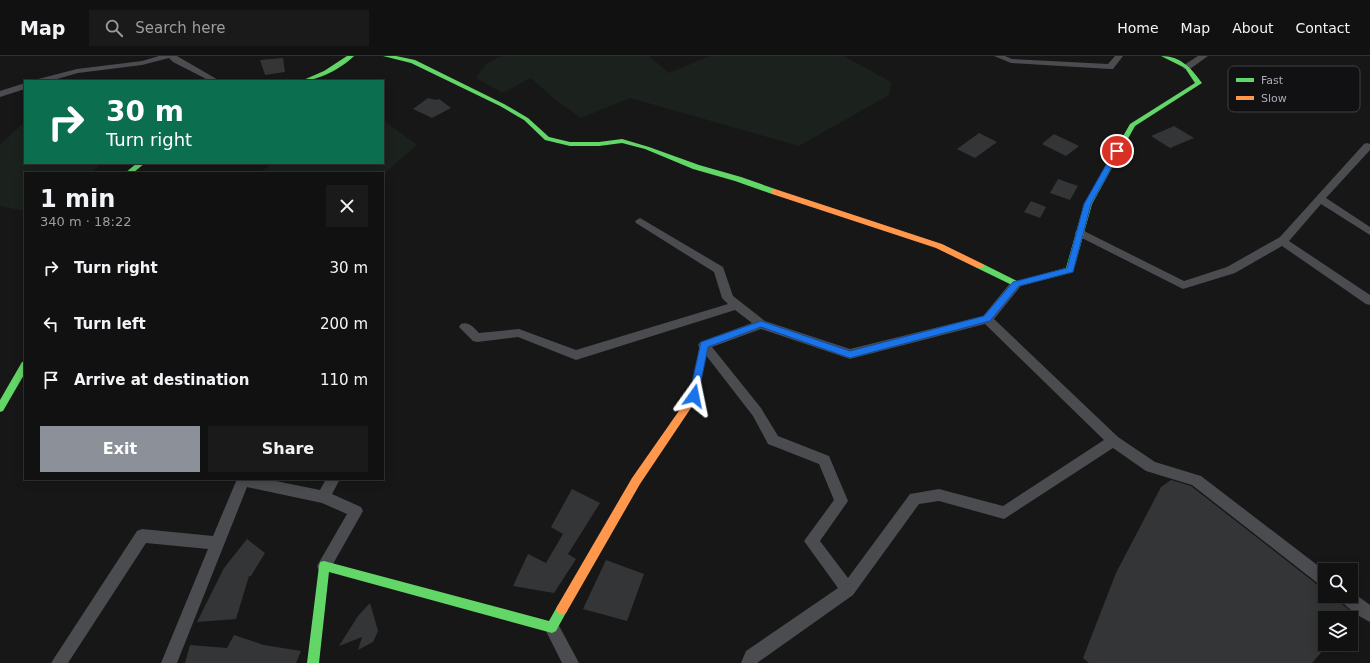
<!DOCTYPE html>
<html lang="en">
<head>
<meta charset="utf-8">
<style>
	body { margin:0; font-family:"DejaVu Sans",sans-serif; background:#1a1a1a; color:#f1f3f6; height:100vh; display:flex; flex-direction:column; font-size:15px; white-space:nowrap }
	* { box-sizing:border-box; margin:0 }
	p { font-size:13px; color:#9c9d9f }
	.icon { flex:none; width:22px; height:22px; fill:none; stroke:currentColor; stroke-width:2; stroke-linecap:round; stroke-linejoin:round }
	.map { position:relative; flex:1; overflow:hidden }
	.sheet { position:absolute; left:24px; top:116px; width:360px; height:308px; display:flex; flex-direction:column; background:#111; border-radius:0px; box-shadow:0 2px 10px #0003,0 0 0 1px #303131 }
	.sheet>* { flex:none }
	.top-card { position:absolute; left:24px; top:24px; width:360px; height:84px; border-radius:0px; box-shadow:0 2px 10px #0003,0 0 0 1px #303131; background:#0b6e4f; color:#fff; overflow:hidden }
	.tools { position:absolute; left:1318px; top:507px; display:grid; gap:8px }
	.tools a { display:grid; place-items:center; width:40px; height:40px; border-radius:0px; background:#111; box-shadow:0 2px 10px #0003,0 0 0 1px #303131; font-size:20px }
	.pin { position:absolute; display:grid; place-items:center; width:34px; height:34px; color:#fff; margin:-17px; border:2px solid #fff; border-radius:50%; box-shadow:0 1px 4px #0007 }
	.me { position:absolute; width:44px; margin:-22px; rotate:12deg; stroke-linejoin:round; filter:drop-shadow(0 0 3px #0008) }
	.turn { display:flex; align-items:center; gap:14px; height:84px; padding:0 16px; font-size:18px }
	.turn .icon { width:52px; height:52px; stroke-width:2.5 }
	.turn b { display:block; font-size:28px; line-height:34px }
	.round { display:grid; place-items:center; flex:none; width:42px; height:42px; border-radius:0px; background:#1a1a1a }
	.head { display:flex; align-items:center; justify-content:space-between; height:68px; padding:0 16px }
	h1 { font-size:24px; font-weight:800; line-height:30px }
	.button { display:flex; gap:8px; margin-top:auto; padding:8px 16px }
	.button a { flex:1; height:46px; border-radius:0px; background:#8c9099; color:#fff; font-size:16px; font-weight:800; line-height:46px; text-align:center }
	.button a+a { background:#1a1a1a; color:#f1f3f6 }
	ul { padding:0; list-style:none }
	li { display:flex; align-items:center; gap:12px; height:56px; padding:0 16px }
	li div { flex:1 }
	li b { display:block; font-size:15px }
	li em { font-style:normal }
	header { display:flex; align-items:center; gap:24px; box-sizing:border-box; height:56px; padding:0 20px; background:#111; border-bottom:1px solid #303131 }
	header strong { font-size:19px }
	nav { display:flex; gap:22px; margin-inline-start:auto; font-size:14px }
	.search { width:280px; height:36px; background:#1a1a1a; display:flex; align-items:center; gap:10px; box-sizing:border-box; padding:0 14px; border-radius:0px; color:#9c9d9f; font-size:15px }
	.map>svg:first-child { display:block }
	.green { fill:#1b211c }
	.building { fill:#343537 }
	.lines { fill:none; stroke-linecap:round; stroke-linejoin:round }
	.street { fill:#4b4c50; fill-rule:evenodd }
	.fast { fill:#63d668; fill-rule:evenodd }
	.slow { fill:#ff974d; fill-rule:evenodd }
	.route { fill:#1a73e8; stroke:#114b97 }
	.key { fill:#111113; stroke:#3e4045; stroke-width:1 }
	.key-label { font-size:11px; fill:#a8adb8 }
</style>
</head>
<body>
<header>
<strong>Map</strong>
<div class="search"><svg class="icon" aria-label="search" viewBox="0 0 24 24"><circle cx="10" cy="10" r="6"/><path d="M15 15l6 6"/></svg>Search here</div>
<nav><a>Home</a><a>Map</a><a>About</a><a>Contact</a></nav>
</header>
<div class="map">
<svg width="1370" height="607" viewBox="0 0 1370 607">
	<rect width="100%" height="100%" fill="#171717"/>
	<g class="green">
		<path d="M501 0H649L669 17 710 0H844L891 26 889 39 799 90 630 42 581 62 553 42 531 22 502 37 476 22 486 8Z"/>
		<path d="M383 64 417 89 383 119V117H260L272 107H383Z"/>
		<path d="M25 66V107H102L91 117H25V155L0 150V88Z"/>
	</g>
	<g class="building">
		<path d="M283 2 285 16 265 19 260 4Z"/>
		<path d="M428 42 436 44 439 43 451 52 432 62 413 53Z"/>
		<path d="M1174 70 1194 82 1170 92 1151 80Z"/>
		<path d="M979 77 997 86 975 102 957 93Z"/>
		<path d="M1054 78 1079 90 1066 100 1042 88Z"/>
		<path d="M1058 123 1078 130 1070 144 1050 137Z"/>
		<path d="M1031 145 1046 151 1040 162 1024 156Z"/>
		<path d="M1171 424 1191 430 1319 530 1325 532V540H1337L1343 549 1356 559 1353 562H1325V592L1312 607H1089L1083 602 1116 517 1161 431Z"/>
		<path d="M572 433 600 447 568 498 576 503 554 537 513 530 528 498 546 507 563 478 551 471Z"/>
		<path d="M247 483 265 497 251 520H249L236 563 197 566 224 512Z"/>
		<path d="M606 504 644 518 627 565 583 553Z"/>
		<path d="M370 547 378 575 373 586 358 594 362 581 339 590 358 560Z"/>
		<path d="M234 579 264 589 301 595 296 607H185L190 589 227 592Z"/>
	</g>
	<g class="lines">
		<g class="street">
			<path d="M159 0H177L220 25H210L173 6 169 2 142 9 78 17 50 25H37L38 23 77 13 142 5Z"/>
			<path d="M994 0H1005L1012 3 1108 8 1115 0H1123L1113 13H1110L1011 7Z"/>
			<path d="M1198 0H1208L1190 13H1184L1183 11 1184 9Z"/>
			<path d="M25 27V33L0 41V35Z"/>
			<path d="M1367 87 1370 88V94L1326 142 1370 171V179L1321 148 1289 185 1370 239V249L1366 248 1282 190 1235 217 1183 233 1076 179 1075 177 1076 175H1084L1184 225 1227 211 1280 181 1364 88Z"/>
			<path d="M640 162 723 211 733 240 765 265 850 293 983 260 1012 225H1020L1022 228 1020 231 994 263 1118 381 1155 406 1201 420 1325 515V531L1320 529 1192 429 1146 415 1113 392 1004 463 939 445 919 448 853 539 757 607H741L746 595 838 532 804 485 834 444 819 408 768 388 753 360 698 289 700 286 752 267 735 254 576 304 518 281 477 286 473 285 459 271 461 268C469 265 474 272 479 277L519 273 576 294 728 248 722 242 714 216 636 167 635 165ZM985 268 1104 384 1003 450 939 433 910 438 848 522 820 485 848 445 829 400 778 380 761 352 712 291 761 273 850 303Z"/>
			<path d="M237 423H266L320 434 326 423H340L332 438 361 451 363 455 329 515 324 517 319 515 317 510 347 458 322 447 247 431 177 607H161L208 493 146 487 68 607H51L137 475 142 473 213 480Z"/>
			<path d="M1351 535 1370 549V566C1360 561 1343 550 1338 540H1351Z"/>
			<path d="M552 563 557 566 579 607H562L544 571 547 566Z"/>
		</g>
		<g class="fast">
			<path d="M347 0H354C342 12 318 25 301 25L324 15Z"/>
			<path d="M383 0H396L415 4 504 48 528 62 549 81 570 86H599L622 83 649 91 699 109 741 121 778 134 779 136 778 138H772L735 125 693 113 645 93 622 87 599 90H570L545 84 524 64 500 50 411 7Z"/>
			<path d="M1161 0C1181 0 1191 12 1202 27L1135 70 1092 148 1073 216 1016 231 977 212 976 210 977 208H983L1017 225 1066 212 1084 148 1130 68 1195 27 1185 12Z"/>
			<path d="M137 107H145L133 117H125Z"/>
			<path d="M25 305V317L3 355 0 356V344L22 306Z"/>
			<path d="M324 505 549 565 558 549 562 547 566 549 568 553 556 575 552 577 329 516 319 607H307L319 510 320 506Z"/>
		</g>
		<g class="slow">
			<path d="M772 134H778L942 188 983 208 984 210 983 212H977L936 192 772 138Z"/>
			<path d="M704 286 708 289 697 343 640 428 566 557 562 559 558 557 556 553 558 549 632 422 690 339 700 289Z"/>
		</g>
	</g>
	<path class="route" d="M1115 93H1120L1121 95 1091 148 1073 216 1019 230 990 265 850 302 761 271 708 291 698 340 697 343H690L689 340 701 286 761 265 850 295 984 260 1013 226 1067 212 1084 148Z"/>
	<rect x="1228" y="10" width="132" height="46" rx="6" class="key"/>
	<rect x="1236" y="22" width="18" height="4" fill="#63d668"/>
	<rect x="1236" y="40" width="18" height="4" fill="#ff974d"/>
	<g class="key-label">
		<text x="1261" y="28">Fast</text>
		<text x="1261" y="46">Slow</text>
	</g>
</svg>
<div class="tools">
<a><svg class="icon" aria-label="search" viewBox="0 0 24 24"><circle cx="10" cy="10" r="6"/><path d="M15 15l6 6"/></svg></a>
<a><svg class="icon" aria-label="layers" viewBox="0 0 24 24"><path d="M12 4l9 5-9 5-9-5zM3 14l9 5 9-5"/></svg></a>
</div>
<div class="pin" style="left:1117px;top:95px;background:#d93025"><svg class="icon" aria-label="arrive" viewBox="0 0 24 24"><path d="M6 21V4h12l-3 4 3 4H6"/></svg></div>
<svg class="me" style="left:694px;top:340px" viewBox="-20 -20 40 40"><path d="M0-17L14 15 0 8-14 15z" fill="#1a73e8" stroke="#fff" stroke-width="4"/></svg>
<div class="top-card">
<div class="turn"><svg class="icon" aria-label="right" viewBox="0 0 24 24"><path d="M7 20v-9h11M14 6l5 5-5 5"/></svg><div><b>30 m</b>Turn right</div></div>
</div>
<section class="sheet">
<div class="head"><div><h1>1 min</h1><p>340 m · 18:22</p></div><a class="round"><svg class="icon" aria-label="close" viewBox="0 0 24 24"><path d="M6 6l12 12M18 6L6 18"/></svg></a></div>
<ul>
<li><svg class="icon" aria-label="right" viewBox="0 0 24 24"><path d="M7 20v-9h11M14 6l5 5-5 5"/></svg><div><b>Turn right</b></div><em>30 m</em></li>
<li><svg class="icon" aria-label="left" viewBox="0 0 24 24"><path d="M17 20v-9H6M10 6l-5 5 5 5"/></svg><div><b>Turn left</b></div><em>200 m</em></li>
<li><svg class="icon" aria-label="arrive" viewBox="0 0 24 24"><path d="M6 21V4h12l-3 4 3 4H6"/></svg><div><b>Arrive at destination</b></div><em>110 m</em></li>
</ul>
<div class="button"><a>Exit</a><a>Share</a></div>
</section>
</div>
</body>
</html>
